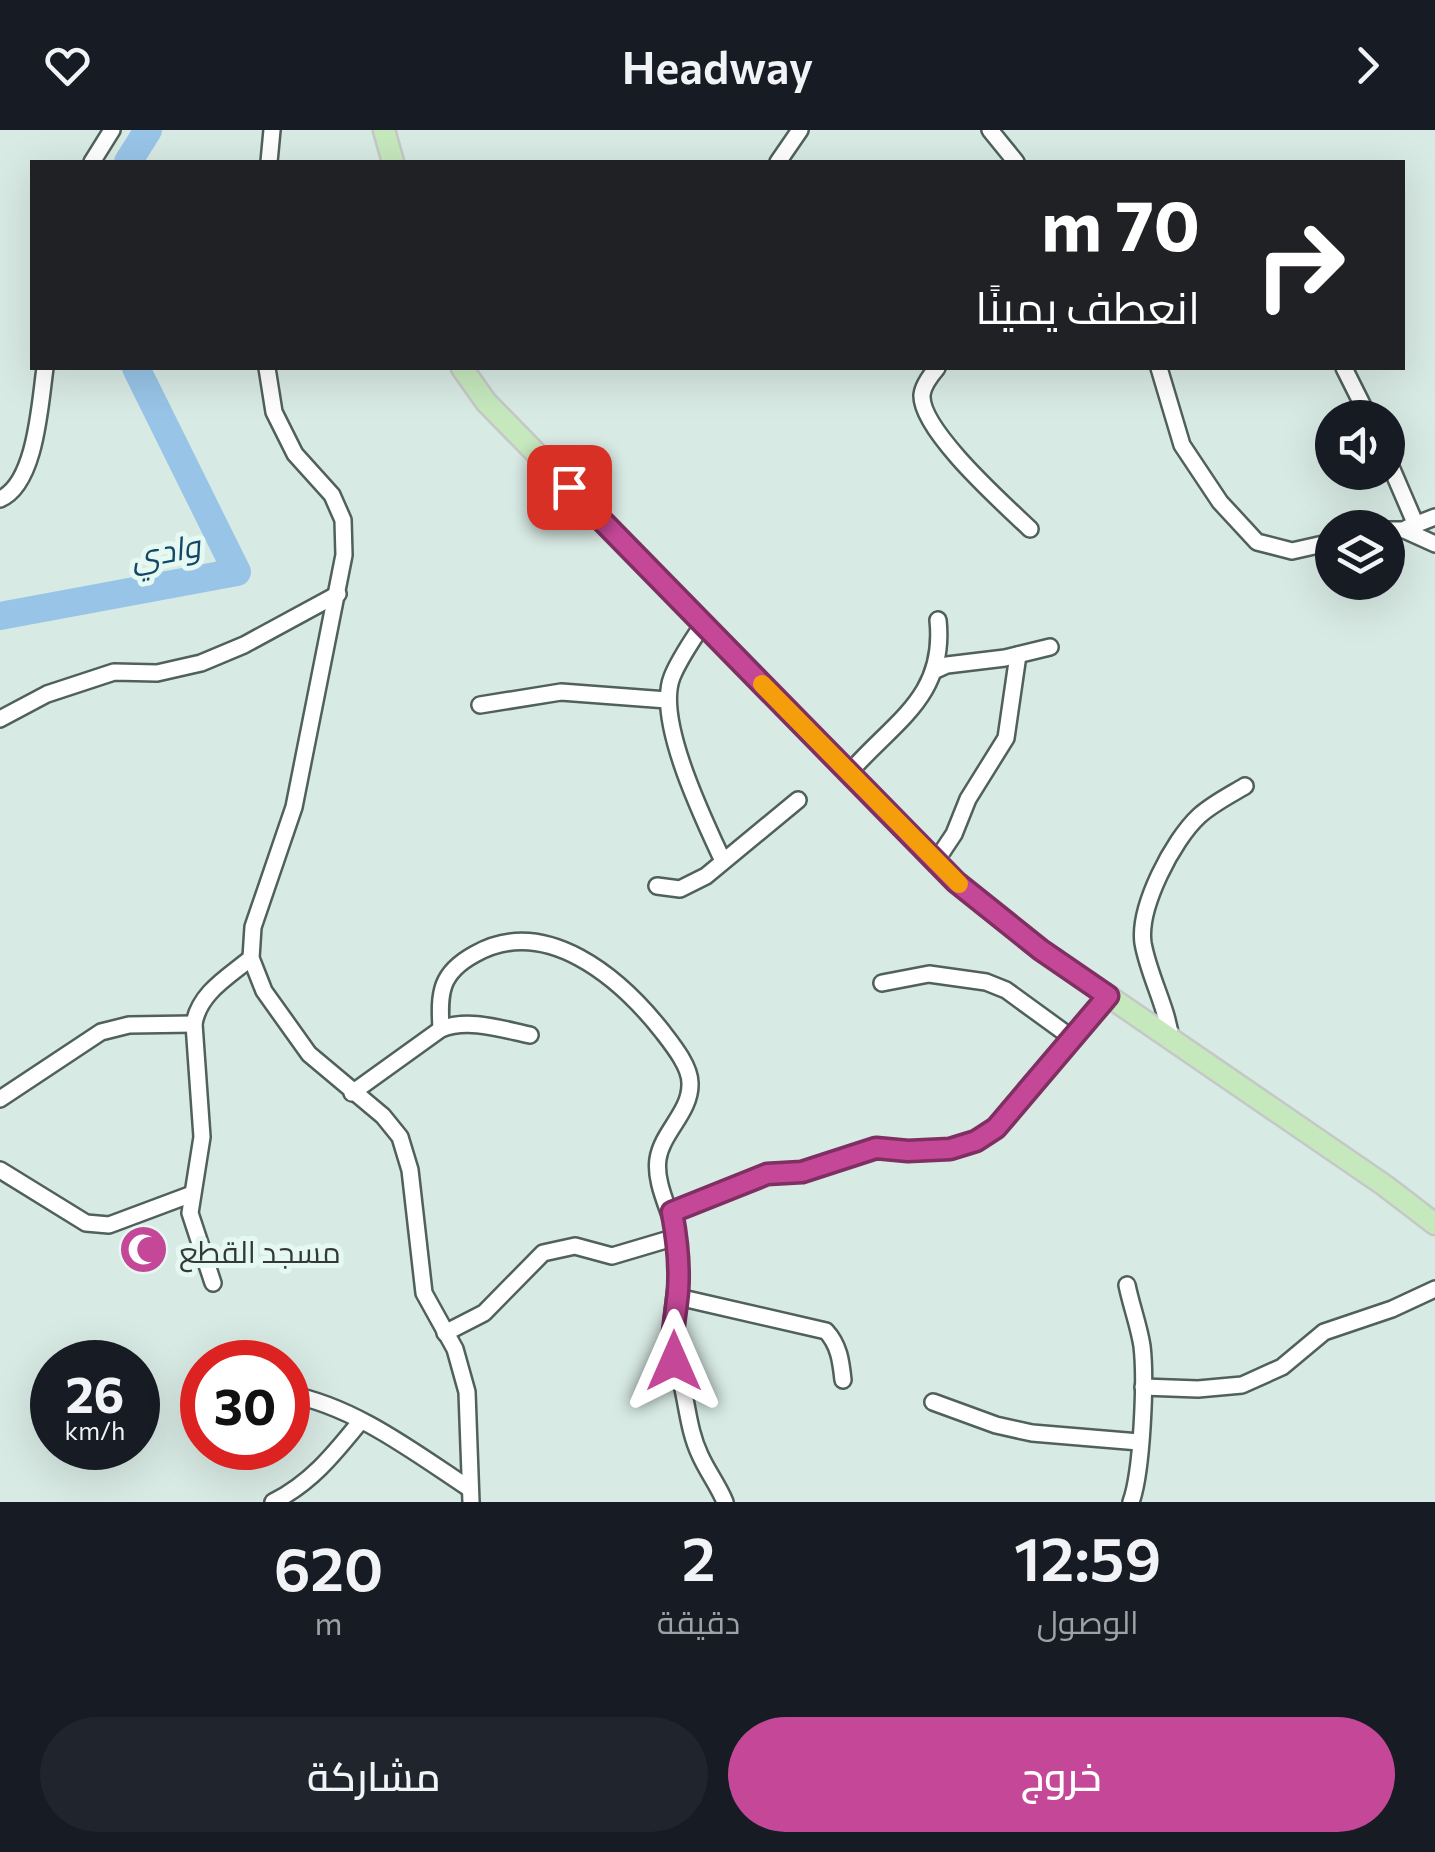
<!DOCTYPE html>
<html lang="ar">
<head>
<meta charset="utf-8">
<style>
	body { margin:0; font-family:Commissioner,Cairo,sans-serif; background:#20242c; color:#f1f3f6; direction:rtl; height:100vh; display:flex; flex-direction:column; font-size:38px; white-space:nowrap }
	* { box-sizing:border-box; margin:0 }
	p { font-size:32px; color:#9ea1a6 }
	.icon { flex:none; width:55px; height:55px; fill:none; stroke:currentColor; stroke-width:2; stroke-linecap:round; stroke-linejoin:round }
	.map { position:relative; height:1372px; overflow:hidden; direction:ltr }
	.panel { display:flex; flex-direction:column; background:#171b24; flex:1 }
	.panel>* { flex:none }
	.banner { position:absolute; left:30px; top:30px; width:1375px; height:210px; border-radius:0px; box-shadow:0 10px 40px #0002; direction:rtl; background:#202124; color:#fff; overflow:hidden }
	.buttons { position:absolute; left:1315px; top:270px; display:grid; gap:20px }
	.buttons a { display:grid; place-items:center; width:90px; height:90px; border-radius:50%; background:#171b24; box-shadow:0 10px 40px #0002; font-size:50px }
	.speed { position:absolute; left:30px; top:1210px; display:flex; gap:20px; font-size:50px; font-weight:700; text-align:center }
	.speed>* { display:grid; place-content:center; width:130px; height:130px; border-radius:50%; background:#171b24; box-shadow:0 10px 40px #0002; line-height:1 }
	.speed small { font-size:25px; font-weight:400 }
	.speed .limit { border:15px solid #d22; background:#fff; color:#111 }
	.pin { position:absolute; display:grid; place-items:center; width:85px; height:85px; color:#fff; margin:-42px; border-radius:20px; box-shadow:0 5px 15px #0006 }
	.me { position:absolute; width:110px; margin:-55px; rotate:0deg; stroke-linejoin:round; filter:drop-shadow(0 0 8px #0008) }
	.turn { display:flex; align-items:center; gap:35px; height:210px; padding:0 40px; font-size:45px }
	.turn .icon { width:130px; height:130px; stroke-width:2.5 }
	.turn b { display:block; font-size:70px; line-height:85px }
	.eta { display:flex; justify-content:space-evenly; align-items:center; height:170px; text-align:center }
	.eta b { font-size:60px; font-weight:600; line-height:70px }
	.button { display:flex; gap:20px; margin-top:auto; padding:20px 40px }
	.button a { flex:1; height:115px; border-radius:60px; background:#c44897; color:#fff; font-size:40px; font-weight:600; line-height:115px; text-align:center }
	.button a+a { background:#20242c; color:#f1f3f6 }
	header { display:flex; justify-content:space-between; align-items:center; height:130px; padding:0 40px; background:#171b24; font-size:45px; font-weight:600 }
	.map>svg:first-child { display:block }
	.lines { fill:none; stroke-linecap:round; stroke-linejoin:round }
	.river { stroke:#98c4e7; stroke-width:28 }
	.minor-casing { stroke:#50605b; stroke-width:20 }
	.major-casing { stroke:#c6c8c7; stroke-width:25 }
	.minor { stroke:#fff; stroke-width:15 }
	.major { stroke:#c5e8bd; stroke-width:20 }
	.route-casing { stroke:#7f2f62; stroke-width:25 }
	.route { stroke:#c44897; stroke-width:18 }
	.slow { stroke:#f59e0b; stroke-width:18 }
	.labels { text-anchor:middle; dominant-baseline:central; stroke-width:10; stroke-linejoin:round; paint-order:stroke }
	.poi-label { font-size:30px; fill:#323937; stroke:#e5f8f1; text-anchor:start }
	.water-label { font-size:32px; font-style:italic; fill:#124768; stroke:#e5f8f1 }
</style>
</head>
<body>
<header><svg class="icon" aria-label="forward" viewBox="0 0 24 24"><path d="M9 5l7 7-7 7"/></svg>Headway<svg class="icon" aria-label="heart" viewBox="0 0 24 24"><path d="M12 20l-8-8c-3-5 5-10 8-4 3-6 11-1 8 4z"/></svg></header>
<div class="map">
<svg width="1435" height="1372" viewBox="0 0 1435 1372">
	<rect width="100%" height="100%" fill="#d8eae4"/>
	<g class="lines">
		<g class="river">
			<path d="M128 32 148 0"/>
			<path d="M0 486 237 442 136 238"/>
		</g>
		<defs>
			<g id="minor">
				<path d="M990 0 1016 32"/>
				<path d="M92 32 112 0"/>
				<path d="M269 32 272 0"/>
				<path d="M778 32 800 0"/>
				<path d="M267 238 274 282 295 324 332 365 343 390 344 425 294 677 253 797 251 828 264 861 309 924 383 986 400 1007 410 1040 424 1163 455 1219 467 1262 471 1372"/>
				<path d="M937 238C931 245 923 255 922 265 920 300 1005 375 1030 399"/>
				<path d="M1159 238 1182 315 1220 372 1257 412 1292 421 1332 412"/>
				<path d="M1344 238 1369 288"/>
				<path d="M1388 330 1416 395"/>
				<path d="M0 369C36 354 40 273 45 238"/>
				<path d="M1407 398 1435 387"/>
				<path d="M1388 400H1404L1435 414"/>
				<path d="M703 494C692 511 679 529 672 547 655 590 704 690 723 731"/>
				<path d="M936 540 947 535 1005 528 1050 517"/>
				<path d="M480 575 561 562 667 570"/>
				<path d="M0 589 47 564 114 542 157 543 201 533 244 515 338 464"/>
				<path d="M849 643C894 591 946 567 938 490"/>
				<path d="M936 731 954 704 968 669 1006 608 1018 525"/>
				<path d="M657 756 680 759 706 746 798 670"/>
				<path d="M882 853 929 844 986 852 1006 860 1072 908"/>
				<path d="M441 899C439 862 440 843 475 824 546 784 620 848 662 901 672 914 690 936 690 953 691 982 662 1002 658 1029 654 1055 673 1085 677 1110 682 1149 669 1179 672 1215 673 1231 679 1245 683 1259 688 1282 690 1304 700 1325 707 1341 718 1355 725 1372"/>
				<path d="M1171 910C1167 876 1149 847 1143 813 1138 777 1173 710 1199 686 1212 674 1230 665 1245 656"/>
				<path d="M352 963 441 899C468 888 501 899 530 905"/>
				<path d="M0 969 101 902 129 895 194 894"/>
				<path d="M0 1040 86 1093 109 1095 192 1064"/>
				<path d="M672 1083 767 1044 802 1042 876 1018 907 1021 950 1019 975 1011 996 998 1108 866"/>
				<path d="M213 1153 190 1083 202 1007 194 894C199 863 228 847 251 828"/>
				<path d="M1127 1155C1131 1175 1139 1196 1142 1216 1146 1250 1142 1342 1131 1372"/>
				<path d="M678 1167 826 1201C839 1215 841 1231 843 1250"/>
				<path d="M445 1203 484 1183 543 1123 575 1116 612 1126 676 1107"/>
				<path d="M1143 1257 1198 1259 1242 1255 1282 1237 1324 1202 1392 1179 1435 1159"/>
				<path d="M288 1264C354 1276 414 1322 470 1359"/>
				<path d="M933 1272 996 1295 1032 1303 1139 1312"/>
				<path d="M273 1372C311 1353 334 1324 360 1292"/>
			</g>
			<g id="major">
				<path d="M384 0 393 32"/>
				<path d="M462 238 486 272 956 752 1041 820 1384 1055 1435 1094"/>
			</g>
		</defs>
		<use href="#minor" class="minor-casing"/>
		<use href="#major" class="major-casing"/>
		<use href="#minor" class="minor"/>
		<use href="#major" class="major"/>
	</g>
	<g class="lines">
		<defs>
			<path id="route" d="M569 357 956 752 1041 820 1108 866 996 998 976 1011 950 1019 908 1021 876 1018 802 1042 767 1044 672 1082C677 1109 680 1134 678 1161 676 1187 670 1204 674 1231"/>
		</defs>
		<use href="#route" class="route-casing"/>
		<use href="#route" class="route"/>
		<path class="slow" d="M762 554 959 754"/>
	</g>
	<defs>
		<symbol id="mosque-disc" viewBox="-11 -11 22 22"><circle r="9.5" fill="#c44897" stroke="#e5f8f1"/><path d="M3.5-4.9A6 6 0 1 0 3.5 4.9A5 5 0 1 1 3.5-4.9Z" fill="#fff"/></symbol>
	</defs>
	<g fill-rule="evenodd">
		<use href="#mosque-disc" x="116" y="1092" width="55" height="55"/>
	</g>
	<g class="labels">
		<g class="poi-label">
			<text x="179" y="1120">مسجد القطع</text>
		</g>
		<g class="water-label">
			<text transform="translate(165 420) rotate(-11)">وادي</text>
		</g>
	</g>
</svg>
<div class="buttons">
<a><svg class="icon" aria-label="sound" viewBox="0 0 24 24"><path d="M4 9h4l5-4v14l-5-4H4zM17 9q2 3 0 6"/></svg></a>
<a><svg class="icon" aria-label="layers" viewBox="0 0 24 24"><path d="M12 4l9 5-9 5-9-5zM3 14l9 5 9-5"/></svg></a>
</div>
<div class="speed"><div>26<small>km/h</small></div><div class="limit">30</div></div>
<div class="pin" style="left:569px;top:357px;background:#d93025"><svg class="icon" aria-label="arrive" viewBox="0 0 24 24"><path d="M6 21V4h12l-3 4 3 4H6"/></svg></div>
<svg class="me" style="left:674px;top:1231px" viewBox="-20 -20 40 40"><path d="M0-17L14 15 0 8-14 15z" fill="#c44897" stroke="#fff" stroke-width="4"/></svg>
<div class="banner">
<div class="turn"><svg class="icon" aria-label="right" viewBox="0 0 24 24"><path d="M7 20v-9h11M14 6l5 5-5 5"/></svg><div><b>70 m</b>انعطف يمينًا</div></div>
</div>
</div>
<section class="panel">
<div class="eta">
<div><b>12:59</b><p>الوصول</p></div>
<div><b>2</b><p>دقيقة</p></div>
<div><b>620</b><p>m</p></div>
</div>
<div class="button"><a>خروج</a><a>مشاركة</a></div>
</section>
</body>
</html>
